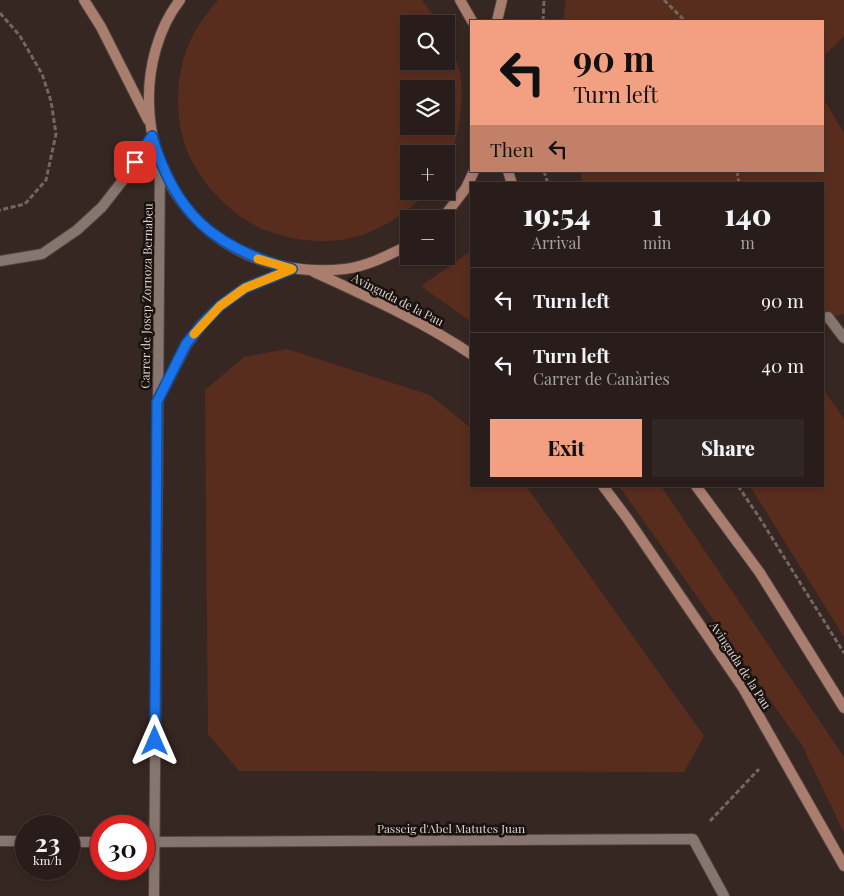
<!DOCTYPE html>
<html lang="en">
<head>
<meta charset="utf-8">
<style>
	body { margin:0; font-family:"Playfair Display",serif; background:#302623; color:#f1f3f6; height:100vh; display:flex; flex-direction:column; font-size:19px; white-space:nowrap }
	* { box-sizing:border-box; margin:0 }
	p { font-size:16px; color:#a5a2a2 }
	.icon { flex:none; width:28px; height:28px; fill:none; stroke:currentColor; stroke-width:2; stroke-linecap:round; stroke-linejoin:round }
	.map { position:relative; flex:1; overflow:hidden }
	.details { position:absolute; left:470px; top:182px; width:354px; height:305px; display:flex; flex-direction:column; background:#281d1a; border-radius:0px; box-shadow:0 2px 8px #0003,0 0 0 1px #443b39 }
	.details>* { flex:none }
	.banner { position:absolute; left:470px; top:20px; width:354px; height:152px; border-radius:0px; box-shadow:0 2px 8px #0003,0 0 0 1px #443b39; background:#f2a081; color:#111; overflow:hidden }
	.tools { position:absolute; left:400px; top:15px; display:grid; gap:10px }
	.tools a { display:grid; place-items:center; width:55px; height:55px; border-radius:0px; background:#281d1a; box-shadow:0 2px 8px #0003,0 0 0 1px #443b39; font-size:25px }
	.speed { position:absolute; left:15px; top:815px; display:flex; gap:10px; font-size:25px; font-weight:700; text-align:center }
	.speed>* { display:grid; place-content:center; width:65px; height:65px; border-radius:50%; background:#281d1a; box-shadow:0 2px 8px #0003,0 0 0 1px #443b39; line-height:1 }
	.speed small { font-size:12px; font-weight:400 }
	.speed .limit { border:8px solid #d22; background:#fff; color:#111 }
	.pin { position:absolute; display:grid; place-items:center; width:42px; height:42px; color:#fff; margin:-21px; border-radius:10px; box-shadow:0 2px 8px #0006 }
	.me { position:absolute; width:55px; margin:-28px; rotate:0deg; stroke-linejoin:round; filter:drop-shadow(0 0 4px #0008) }
	.turn { display:flex; align-items:center; gap:18px; height:105px; padding:0 20px; font-size:22px }
	.turn .icon { width:65px; height:65px; stroke-width:2.5 }
	.turn b { display:block; font-size:35px; line-height:42px }
	.then { display:flex; align-items:center; height:48px; padding:0 20px; background:#0003; gap:10px; font-size:19px }
	.eta { display:flex; justify-content:space-evenly; align-items:center; height:85px; text-align:center }
	.eta b { font-size:30px; font-weight:800; line-height:35px }
	.cta { display:flex; gap:10px; margin-top:auto; padding:10px 20px }
	.cta a { flex:1; height:58px; border-radius:0px; background:#f2a081; color:#111; font-size:20px; font-weight:800; line-height:58px; text-align:center }
	.cta a+a { background:#302623; color:#f1f3f6 }
	ul { padding:0; list-style:none }
	li { display:flex; align-items:center; gap:15px; height:65px; padding:0 20px; border-top:1px solid #443b39 }
	li div { flex:1 }
	li b { display:block; font-size:19px }
	li em { font-style:normal }
	.map>svg:first-child { display:block }
	.green { fill:#592d1d; fill-rule:evenodd }
	.lines { fill:none; stroke-linecap:round; stroke-linejoin:round }
	.lane-casing { stroke:#4f423e; stroke-width:12 }
	.street-casing { stroke:#4f423e; stroke-width:12 }
	.secondary-casing { stroke:#4f423e; stroke-width:12 }
	.path { stroke:#736661; stroke-width:3; stroke-dasharray:5 2.5; stroke-linecap:butt }
	.lane { stroke:#87756f; stroke-width:10 }
	.street { stroke:#87756f; stroke-width:10 }
	.secondary { stroke:#aa7e6e; stroke-width:10 }
	.route-casing { stroke:#114b97; stroke-width:12 }
	.route { stroke:#1a73e8; stroke-width:9 }
	.slow { stroke:#f59e0b; stroke-width:9 }
	.labels { text-anchor:middle; dominant-baseline:central; stroke-width:5; stroke-linejoin:round; paint-order:stroke }
	.street-label { font-size:12px; fill:#dcd2ce; stroke:#19120f }
</style>
</head>
<body>
<div class="map">
<svg width="844" height="896" viewBox="0 0 844 896">
	<rect width="100%" height="100%" fill="#362722"/>
	<g class="green">
		<path d="M218 0H422L440 24H409V61H446V35C450 45 455 56 459 68 465 92 460 142 446 163V154H409V191H428L427 194C406 211 393 223 367 233 341 244 304 243 278 234 271 232 263 230 256 226 226 210 196 178 185 145 174 111 176 69 192 37 198 24 209 11 218 0ZM409 89H446V126H409Z"/>
		<path d="M566 0H844V36L823 57 822 21H563Z"/>
		<path d="M823 98 844 133V314L823 318 822 184H583L580 171H822Z"/>
		<path d="M471 251V322L421 286Z"/>
		<path d="M287 349 430 395 471 428V486H526L704 736 684 772 239 771 208 734 205 390 244 357Z"/>
		<path d="M823 389 844 419V637L750 486H822Z"/>
		<path d="M619 486H661L844 757V833L802 745Z"/>
	</g>
	<g class="lines">
		<defs>
			<path id="lane" d="M828 317 844 338"/>
			<g id="street">
				<path d="M0 261 42 254 77 230 102 207 127 175 152 136"/>
				<path d="M159 398 187 344 203 323 220 306 245 288 292 269"/>
				<path d="M0 841H26"/>
				<path d="M69 842H101"/>
				<path d="M144 842 693 839 724 896"/>
				<path d="M154 896 160 161"/>
			</g>
			<g id="secondary">
				<path d="M84 0 101 27 148 120"/>
				<path d="M180 0C158 28 148 68 149 103 151 210 241 281 345 269 368 266 389 255 409 245"/>
				<path d="M460 0 472 21"/>
				<path d="M497 21 502 0"/>
				<path d="M508 171 512 184"/>
				<path d="M442 219 466 188 474 171"/>
				<path d="M314 272C368 297 422 321 471 354"/>
				<path d="M603 486 627 518 743 688 844 866"/>
				<path d="M696 486 760 573 844 708"/>
			</g>
		</defs>
		<use href="#lane" class="lane-casing"/>
		<use href="#street" class="street-casing"/>
		<use href="#secondary" class="secondary-casing"/>
		<g class="path">
			<path d="M664 0 685 21"/>
			<path d="M0 13 20 36 42 74 51 101 56 134 46 180 25 204 0 210"/>
			<path d="M543 21 544 0"/>
			<path d="M544 171 548 184"/>
			<path d="M737 171 739 184"/>
			<path d="M738 486 759 517 844 653"/>
			<path d="M710 821 759 769"/>
		</g>
		<use href="#lane" class="lane"/>
		<use href="#street" class="street"/>
		<use href="#secondary" class="secondary"/>
	</g>
	<g class="lines">
		<defs>
			<path id="route" d="M135 162 152 136C175 214 214 248 292 269L245 288 220 306 202 324 186 344 157 402 155 741"/>
		</defs>
		<use href="#route" class="route-casing"/>
		<use href="#route" class="route"/>
		<path class="slow" d="M194 334 220 306 245 288 292 269 258 259"/>
	</g>
	<g class="labels">
		<g class="street-label">
			<text transform="translate(146 296) rotate(-89)">Carrer de Josep Zornoza Bernabeu</text>
			<text transform="translate(398 299) rotate(27)">Avinguda de la Pau</text>
			<text transform="translate(741 665) rotate(57)">Avinguda de la Pau</text>
			<text x="451" y="828">Passeig d'Abel Matutes Juan</text>
		</g>
	</g>
</svg>
<div class="tools">
<a><svg class="icon" aria-label="search" viewBox="0 0 24 24"><circle cx="10" cy="10" r="6"/><path d="M15 15l6 6"/></svg></a>
<a><svg class="icon" aria-label="layers" viewBox="0 0 24 24"><path d="M12 4l9 5-9 5-9-5zM3 14l9 5 9-5"/></svg></a>
<a>+</a>
<a>−</a>
</div>
<div class="speed"><div>23<small>km/h</small></div><div class="limit">30</div></div>
<div class="pin" style="left:135px;top:162px;background:#d93025"><svg class="icon" aria-label="arrive" viewBox="0 0 24 24"><path d="M6 21V4h12l-3 4 3 4H6"/></svg></div>
<svg class="me" style="left:155px;top:741px" viewBox="-20 -20 40 40"><path d="M0-17L14 15 0 8-14 15z" fill="#1a73e8" stroke="#fff" stroke-width="4"/></svg>
<div class="banner">
<div class="turn"><svg class="icon" aria-label="left" viewBox="0 0 24 24"><path d="M17 20v-9H6M10 6l-5 5 5 5"/></svg><div><b>90 m</b>Turn left</div></div>
<div class="then">Then<svg class="icon" aria-label="left" viewBox="0 0 24 24"><path d="M17 20v-9H6M10 6l-5 5 5 5"/></svg></div>
</div>
<section class="details">
<div class="eta">
<div><b>19:54</b><p>Arrival</p></div>
<div><b>1</b><p>min</p></div>
<div><b>140</b><p>m</p></div>
</div>
<ul>
<li><svg class="icon" aria-label="left" viewBox="0 0 24 24"><path d="M17 20v-9H6M10 6l-5 5 5 5"/></svg><div><b>Turn left</b></div><em>90 m</em></li>
<li><svg class="icon" aria-label="left" viewBox="0 0 24 24"><path d="M17 20v-9H6M10 6l-5 5 5 5"/></svg><div><b>Turn left</b><p>Carrer de Canàries</p></div><em>40 m</em></li>
</ul>
<div class="cta"><a>Exit</a><a>Share</a></div>
</section>
</div>
</body>
</html>
